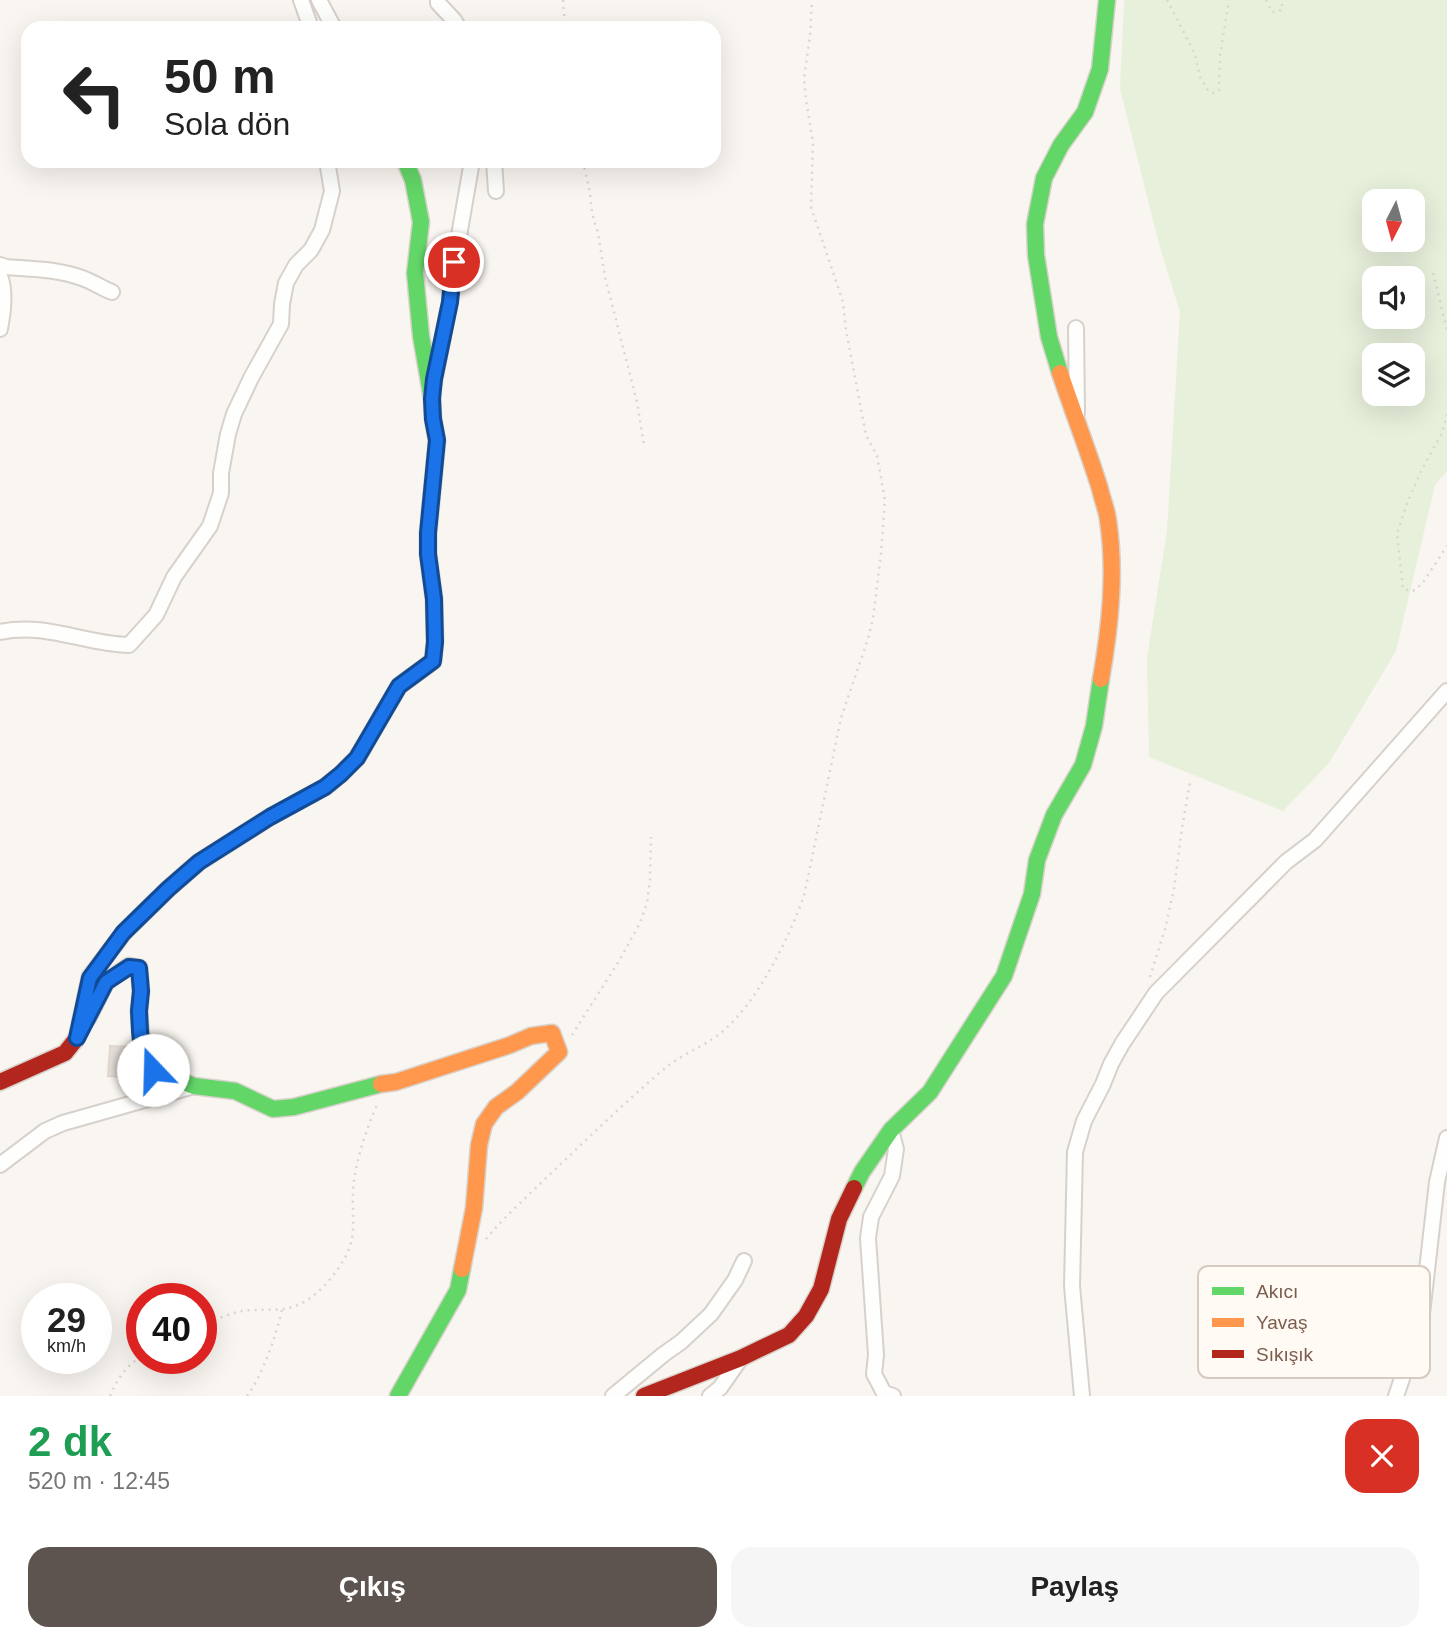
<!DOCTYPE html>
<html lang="tr">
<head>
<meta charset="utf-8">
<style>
	body { margin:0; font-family:Arial,sans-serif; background:#f6f6f6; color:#222; height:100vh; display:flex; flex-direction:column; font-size:26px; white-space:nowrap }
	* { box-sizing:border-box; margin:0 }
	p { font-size:23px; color:#767676 }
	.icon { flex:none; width:38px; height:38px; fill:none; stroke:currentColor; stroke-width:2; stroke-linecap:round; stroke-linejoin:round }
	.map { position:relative; height:1396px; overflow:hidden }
	.details { display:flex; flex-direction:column; background:#fff; flex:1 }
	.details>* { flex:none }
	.top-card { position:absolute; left:21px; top:21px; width:700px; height:147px; border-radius:21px; box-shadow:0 7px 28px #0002; background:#fff; color:#222; overflow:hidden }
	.needle { width:46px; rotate:186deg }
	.tools { position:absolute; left:1362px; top:189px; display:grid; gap:14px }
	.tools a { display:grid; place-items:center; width:63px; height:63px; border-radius:14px; background:#fff; box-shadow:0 7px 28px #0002; font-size:35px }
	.speed { position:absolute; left:21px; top:1283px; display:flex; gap:14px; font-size:35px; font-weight:700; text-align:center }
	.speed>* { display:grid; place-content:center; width:91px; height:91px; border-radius:50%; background:#fff; box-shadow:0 7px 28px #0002; line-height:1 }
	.speed small { font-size:18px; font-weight:400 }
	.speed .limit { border:10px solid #d22; background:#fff; color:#111 }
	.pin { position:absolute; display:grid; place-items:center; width:60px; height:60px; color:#fff; margin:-30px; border:4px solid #fff; border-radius:50%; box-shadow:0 2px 7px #0007 }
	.me { position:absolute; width:77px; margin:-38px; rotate:339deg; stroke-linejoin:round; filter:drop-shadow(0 0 5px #0008) }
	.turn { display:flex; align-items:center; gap:24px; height:147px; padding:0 28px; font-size:32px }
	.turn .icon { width:91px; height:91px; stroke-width:2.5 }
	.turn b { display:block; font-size:49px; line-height:60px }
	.round { display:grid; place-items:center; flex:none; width:74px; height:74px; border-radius:21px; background:#f6f6f6 }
	.head { display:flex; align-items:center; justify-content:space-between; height:119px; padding:0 28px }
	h1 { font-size:42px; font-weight:600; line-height:52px; color:#1e9e55 }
	.primary-button { display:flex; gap:14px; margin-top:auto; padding:14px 28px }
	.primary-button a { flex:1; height:80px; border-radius:21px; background:#5d544f; color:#fff; font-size:28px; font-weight:600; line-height:80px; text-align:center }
	.primary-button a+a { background:#f6f6f6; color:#222 }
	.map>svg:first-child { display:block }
	.green { fill:#e7f0db; fill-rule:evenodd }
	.building { fill:#e6ded7; stroke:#e2d8d2; stroke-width:2 }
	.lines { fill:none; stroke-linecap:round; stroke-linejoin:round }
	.street-casing { stroke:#d7d1cb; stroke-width:18 }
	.fast-casing { stroke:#d9d2cb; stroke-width:19 }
	.slow-casing { stroke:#d9d2cb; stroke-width:19 }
	.jam-casing { stroke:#d9d2cb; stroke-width:19 }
	.path { stroke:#dcd5d0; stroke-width:2.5; stroke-dasharray:2 5; stroke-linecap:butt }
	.street { stroke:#fefefd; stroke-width:14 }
	.fast { stroke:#63d668; stroke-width:16 }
	.slow { stroke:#ff974d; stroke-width:16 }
	.jam { stroke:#b3261e; stroke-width:16 }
	.route-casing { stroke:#114b97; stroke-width:18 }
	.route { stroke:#1a73e8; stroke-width:12 }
	.key { fill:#fffaf3; stroke:#d7cbc1; stroke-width:2 }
	.key-label { font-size:19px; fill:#7a5c4d }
</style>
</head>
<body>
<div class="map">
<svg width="1447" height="1396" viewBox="0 0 1447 1396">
	<rect width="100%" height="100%" fill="#f9f5f0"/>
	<path class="green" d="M1124 0H1447V471L1435 485 1396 651 1329 763 1283 811 1149 757 1147 658 1167 531 1180 312 1159 244 1120 89ZM1374 201H1412V240H1374ZM1374 278H1412V317H1374ZM1374 355H1412V394H1374Z"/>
	<path class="building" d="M110 1046 132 1047 130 1078 108 1076Z"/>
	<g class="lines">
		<defs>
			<g id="street">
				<path d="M301 0 311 28"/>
				<path d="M319 0 334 28"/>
				<path d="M438 0V3L454 20 459 28"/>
				<path d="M494 161 496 191"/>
				<path d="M0 265 6 267C32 269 58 269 82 278 93 282 102 288 112 292"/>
				<path d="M0 276C6 292 3 312 0 329"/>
				<path d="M1076 328 1077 413"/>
				<path d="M433 387 450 302 451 282 472 161"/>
				<path d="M0 632C47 622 83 644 129 645L156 615 174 577 210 526 221 493V473L228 434 234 414 251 378 281 324 282 304 286 283 296 265 311 250 322 230 332 191 327 161"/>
				<path d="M891 1130 896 1149 892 1176 871 1217 868 1238 876 1355 874 1374 884 1393 893 1396"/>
				<path d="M0 1165 45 1131 63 1123 194 1086"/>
				<path d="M613 1396 664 1354 681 1342 711 1314 735 1280 744 1261"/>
				<path d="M710 1396 720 1388 741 1358"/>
				<path d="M1082 1396 1072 1286 1075 1152 1084 1121 1103 1084 1111 1064 1122 1044 1156 993 1286 862 1315 840 1447 691"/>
				<path d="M1396 1396 1421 1323 1437 1182 1447 1138"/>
			</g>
			<g id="fast">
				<path d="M1060 373 1049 337 1036 255 1035 224 1044 178 1061 145 1085 112 1100 69 1107 0"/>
				<path d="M125 931 168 889 199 862 270 817 325 787 341 774 357 758 399 686 433 661 435 641 434 599 428 554V533L437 441 433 419 432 399 421 336 415 273 421 222 413 180 405 161"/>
				<path d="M88 1018 106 982 129 966 139 968 141 991 139 1011 142 1051 153 1070 194 1086 235 1091 273 1109 294 1107 381 1084"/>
				<path d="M854 1188 862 1172 891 1130 930 1092 1004 976 1032 894 1037 860 1054 815 1083 765 1094 726 1101 679"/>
				<path d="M398 1396 458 1290 462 1269"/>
			</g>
			<g id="slow">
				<path d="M1060 373C1073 412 1088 450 1100 489 1102 499 1107 510 1108 520 1116 573 1110 627 1101 679"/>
				<path d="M381 1084 396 1082 510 1045 531 1036 552 1033 559 1052 517 1092 496 1107 484 1124 479 1145 474 1208 462 1269"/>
			</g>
			<g id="jam">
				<path d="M0 1082 65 1053 77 1038 90 977 125 931"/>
				<path d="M644 1396 741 1358 789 1335 806 1316 821 1289 839 1219 854 1188"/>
			</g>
		</defs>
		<use href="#street" class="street-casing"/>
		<use href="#fast" class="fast-casing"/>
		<use href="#slow" class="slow-casing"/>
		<use href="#jam" class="jam-casing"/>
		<g class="path">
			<path d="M563 0 565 28"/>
			<path d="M1167 0 1195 54 1200 77 1209 92 1214 93 1219 90 1220 55 1229 0"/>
			<path d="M1266 0 1272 12H1278L1283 8 1280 0"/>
			<path d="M583 161 590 193 592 213 598 233 605 277 637 402 644 445"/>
			<path d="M1433 273 1447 330"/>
			<path d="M1447 414 1442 433 1422 469 1406 506 1397 534 1403 589 1413 591 1422 584 1447 546"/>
			<path d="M1150 977 1165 929 1174 889 1182 828 1190 782"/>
			<path d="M572 1035 619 961 640 923 647 903 650 880 651 837"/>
			<path d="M486 1239C504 1217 526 1198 546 1178 585 1141 623 1104 664 1069 683 1053 704 1047 722 1032 758 1001 788 940 804 896L841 718 868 639 873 618 881 554 885 500 877 456 866 435 846 330 843 302 811 207 813 143 806 100 804 78 810 36 812 0"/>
			<path d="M201 1325C215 1320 228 1314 242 1311 261 1308 282 1313 300 1304 321 1295 348 1261 352 1239 355 1219 351 1199 354 1180 358 1154 367 1127 378 1103"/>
			<path d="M110 1396C117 1379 126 1366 142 1356"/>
			<path d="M247 1396C262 1376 277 1334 282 1309"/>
		</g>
		<use href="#street" class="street"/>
		<use href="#fast" class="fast"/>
		<use href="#slow" class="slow"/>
		<use href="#jam" class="jam"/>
	</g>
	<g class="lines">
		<defs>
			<path id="route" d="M153 1070 142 1051 140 1031 139 1011 141 991 139 968 129 967 106 982 77 1038 90 978 123 933 168 889 199 862 270 817 325 787 341 774 357 758 399 686 433 661 435 642 434 599 428 554V533L437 440 433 419 432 399 434 379 450 302 454 262"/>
		</defs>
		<use href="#route" class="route-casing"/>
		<use href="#route" class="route"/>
	</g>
	<rect x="1198" y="1266" width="232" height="112" rx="10" class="key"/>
	<rect x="1212" y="1287" width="32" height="8" fill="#63d668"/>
	<rect x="1212" y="1318" width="32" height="9" fill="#ff974d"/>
	<rect x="1212" y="1350" width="32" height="8" fill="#b3261e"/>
	<g class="key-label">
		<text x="1256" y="1298">Akıcı</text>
		<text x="1256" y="1329">Yavaş</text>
		<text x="1256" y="1361">Sıkışık</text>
	</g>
</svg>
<div class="tools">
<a><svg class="needle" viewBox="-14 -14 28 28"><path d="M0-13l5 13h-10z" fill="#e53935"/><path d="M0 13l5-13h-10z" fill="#767676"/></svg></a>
<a><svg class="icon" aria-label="sound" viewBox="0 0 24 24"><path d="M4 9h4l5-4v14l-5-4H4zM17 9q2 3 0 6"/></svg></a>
<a><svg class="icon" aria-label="layers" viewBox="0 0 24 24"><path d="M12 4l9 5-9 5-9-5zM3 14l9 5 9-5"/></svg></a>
</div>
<div class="speed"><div>29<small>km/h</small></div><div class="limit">40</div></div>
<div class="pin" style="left:454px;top:262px;background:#d93025"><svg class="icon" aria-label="arrive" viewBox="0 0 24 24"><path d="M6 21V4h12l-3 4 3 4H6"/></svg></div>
<svg class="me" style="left:153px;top:1070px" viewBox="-20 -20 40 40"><circle r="19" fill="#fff"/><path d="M0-13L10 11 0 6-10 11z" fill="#1a73e8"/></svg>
<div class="top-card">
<div class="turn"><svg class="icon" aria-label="left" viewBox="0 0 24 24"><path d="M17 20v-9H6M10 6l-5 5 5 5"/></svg><div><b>50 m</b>Sola dön</div></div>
</div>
</div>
<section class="details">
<div class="head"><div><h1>2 dk</h1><p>520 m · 12:45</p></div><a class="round" style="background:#d93025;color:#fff"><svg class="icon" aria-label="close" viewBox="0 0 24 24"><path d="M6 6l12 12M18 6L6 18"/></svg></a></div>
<div class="primary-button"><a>Çıkış</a><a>Paylaş</a></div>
</section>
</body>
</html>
